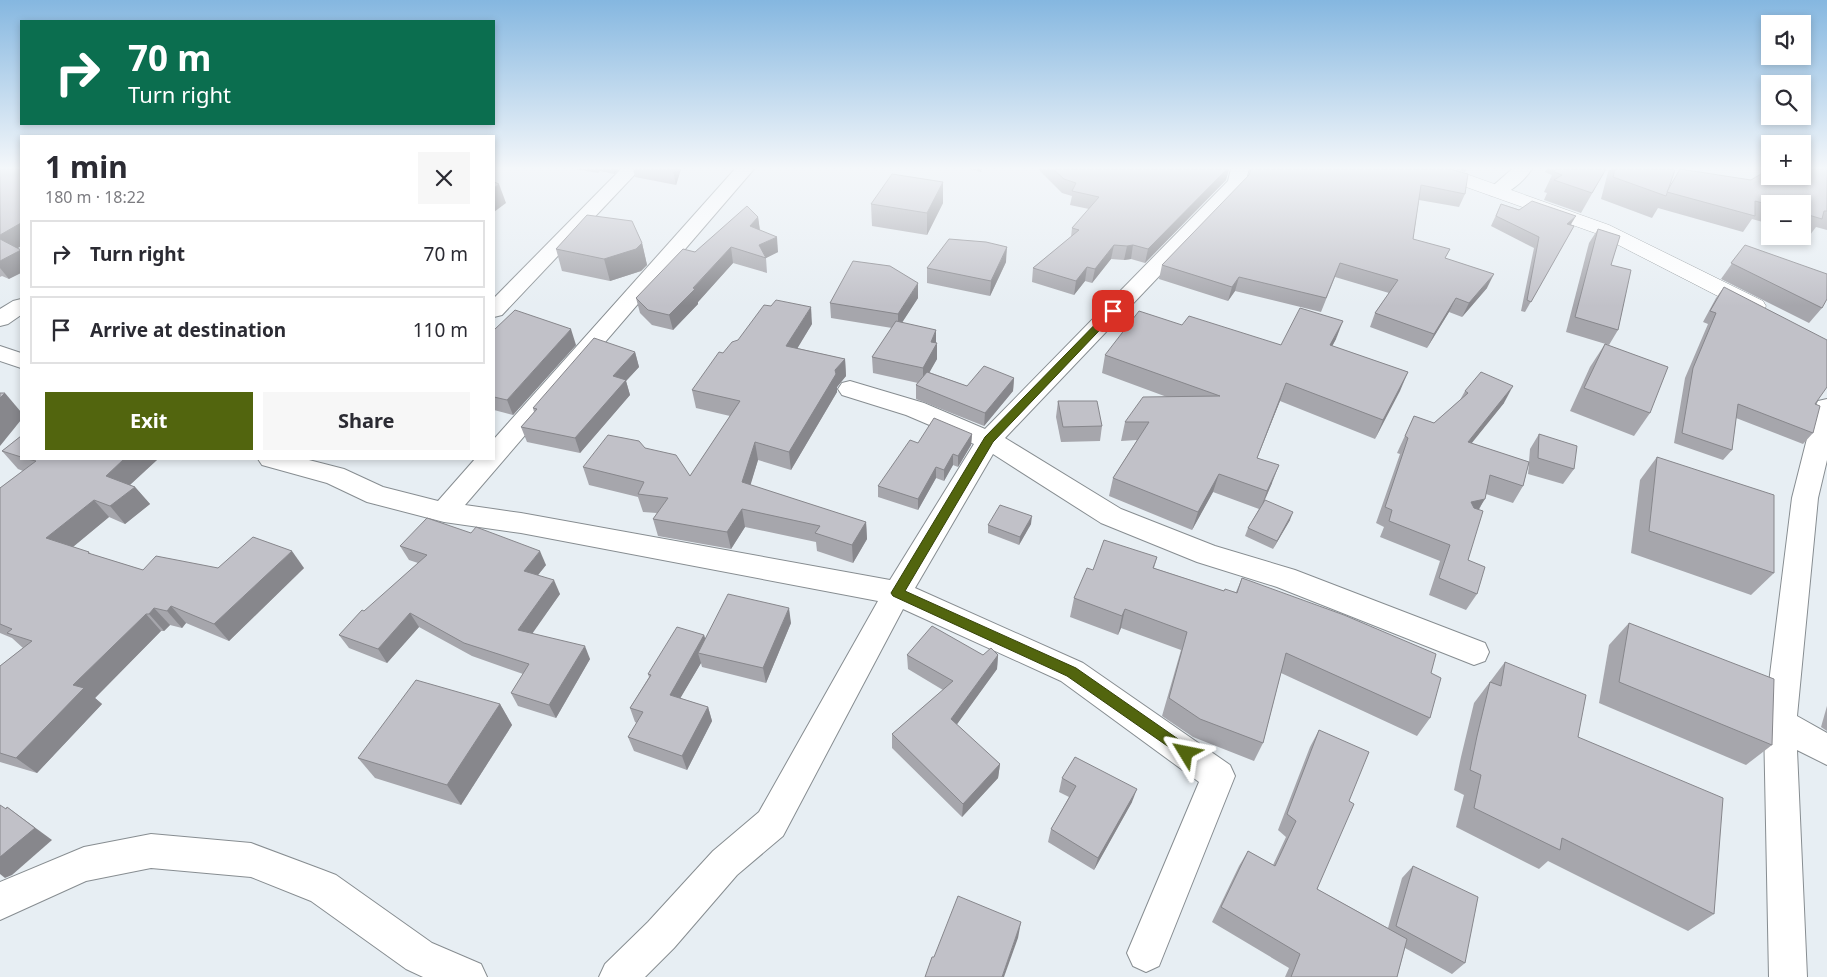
<!DOCTYPE html>
<html lang="en">
<head>
<meta charset="utf-8">
<style>
	body { margin:0; font-family:"Noto Sans",sans-serif; background:#f7f7f7; color:#2b2b33; height:100vh; display:flex; flex-direction:column; font-size:19px; white-space:nowrap }
	* { box-sizing:border-box; margin:0 }
	p { font-size:16px; color:#7c7c81 }
	.icon { flex:none; width:28px; height:28px; fill:none; stroke:currentColor; stroke-width:2; stroke-linecap:round; stroke-linejoin:round }
	.map { position:relative; flex:1; overflow:hidden }
	.panel { position:absolute; left:20px; top:135px; width:475px; height:325px; display:flex; flex-direction:column; background:#fff; border-radius:0px; box-shadow:0 2px 8px #0003 }
	.panel>* { flex:none }
	.banner { position:absolute; left:20px; top:20px; width:475px; height:105px; border-radius:0px; box-shadow:0 2px 8px #0003; background:#0b6e4f; color:#fff; overflow:hidden }
	.controls { position:absolute; left:1761px; top:15px; display:grid; gap:10px }
	.controls a { display:grid; place-items:center; width:50px; height:50px; border-radius:0px; background:#fff; box-shadow:0 2px 8px #0003; font-size:25px }
	.pin { position:absolute; display:grid; place-items:center; width:42px; height:42px; color:#fff; margin:-21px; border-radius:10px; box-shadow:0 2px 8px #0006 }
	.me { position:absolute; width:55px; margin:-28px; rotate:305deg; stroke-linejoin:round; filter:drop-shadow(0 0 4px #0008) }
	.turn { display:flex; align-items:center; gap:18px; height:105px; padding:0 25px; font-size:22px }
	.turn .icon { width:65px; height:65px; stroke-width:2.5 }
	.turn b { display:block; font-size:35px; line-height:42px }
	.round { display:grid; place-items:center; flex:none; width:52px; height:52px; border-radius:0px; background:#f7f7f7 }
	.head { display:flex; align-items:center; justify-content:space-between; height:85px; padding:0 25px }
	h1 { font-size:30px; font-weight:700; line-height:38px }
	.button { display:flex; gap:10px; margin-top:auto; padding:10px 25px }
	.button a { flex:1; height:58px; border-radius:0px; background:#52650e; color:#fff; font-size:20px; font-weight:700; line-height:58px; text-align:center }
	.button a+a { background:#f7f7f7; color:#2b2b33 }
	ul { padding:0; list-style:none }
	li { display:flex; align-items:center; gap:15px; height:68px; margin:0 10px 8px; padding:0 15px; border:2px solid #e1e1e2; border-radius:0px }
	li div { flex:1 }
	li b { display:block; font-size:19px }
	li em { font-style:normal }
	.map>svg:first-child { display:block }
	.lines { fill:none; stroke-linecap:round; stroke-linejoin:round }
	.street-casing { stroke:#878d91; stroke-width:2 }
	.secondary-casing { stroke:#878d91; stroke-width:1 }
	.street { fill:#fff; fill-rule:evenodd }
	.secondary { fill:#fff; fill-rule:evenodd }
	.wall { fill:#a6a6ac }
	.shaded-wall { fill:#87878c }
	.building { fill:#c1c1c8; stroke:#87878c }
	.route { fill:#52650e; stroke:#354209 }
</style>
</head>
<body>
<div class="map">
<svg width="1827" height="977" viewBox="0 0 1827 977">
	<rect width="100%" height="100%" fill="#e7eef3"/>
	<g class="lines">
		<defs>
			<g id="street">
				<path d="M621 169H640L502 315 494 317V298Z"/>
				<path d="M735 169H754L465 505 521 513 890 580 974 444 906 415 842 395 838 389 842 383 850 381 924 403 985 429 1228 181 1231 169H1249L1244 187 1005 438 1121 509 1215 546 1295 570 1485 643 1489 652 1485 661 1474 665 1277 587 1197 562 1101 523 993 454 915 588 1083 663 1230 765 1235 776 1159 966 1146 972 1133 966 1127 953 1199 782 1061 681 903 609 783 836 737 875 674 948 645 977H599L605 964 648 922 713 851 759 812 878 601 521 533 444 522 367 502 327 483 262 465 258 459H305L344 469 383 487 438 501 475 459H494V439Z"/>
				<path d="M1512 169H1532C1524 181 1505 199 1490 195L1487 191Z"/>
				<path d="M21 299V315L8 324 0 326V309L13 301Z"/>
				<path d="M0 346 21 353V368L0 361Z"/>
				<path d="M1827 399V460L1818 498 1797 716 1827 733V765L1797 750 1807 977H1769L1764 723 1792 498 1815 407 1818 401Z"/>
				<path d="M151 834 251 843 323 870 336 875 432 943 481 964 487 977H423L406 969 311 901 251 877 151 868 86 881 0 920V882L84 847Z"/>
			</g>
			<path id="secondary" d="M1416 169H1448L1469 175 1609 225 1763 301 1766 306 1763 311 1755 313 1747 311 1595 233 1455 183 1419 173Z"/>
		</defs>
		<use href="#street" class="street-casing"/>
		<use href="#secondary" class="secondary-casing"/>
		<use href="#street" class="street"/>
		<use href="#secondary" class="secondary"/>
	</g>
	<g class="wall">
		<path d="M0 169H21V246L17 248 9 279 2 276 0 277Z"/>
		<path d="M574 169H619L614 174 600 171 598 173Z"/>
		<path d="M633 169H681L676 185 635 177Z"/>
		<path d="M970 169H982L981 172Z"/>
		<path d="M1038 169H1229L1226 180 1145 263 1131 259 1124 260 1111 259 1092 283 1085 281 1074 295 1032 282 1033 268 1071 237 1072 228 1089 209 1070 205 1072 196 1062 193Z"/>
		<path d="M1450 169 1465 194 1459 207 1419 200 1413 239 1446 258 1487 288 1462 317 1449 312 1427 348 1370 327 1375 313 1389 293 1335 277 1321 312 1235 291 1228 301 1159 279 1162 265Z"/>
		<path d="M1455 169H1467L1465 172Z"/>
		<path d="M1546 169H1606L1581 213 1544 200 1547 193 1544 192 1552 175 1545 172Z"/>
		<path d="M1610 169H1672L1669 187 1751 180 1827 169V230L1816 227 1810 235 1802 233V204H1770V224L1752 219 1743 232 1658 208 1652 218 1601 199 1608 172Z"/>
		<path d="M943 182V203L927 235 872 226 871 204Z"/>
		<path d="M1501 204 1574 226 1525 312 1521 311 1534 248 1491 226Z"/>
		<path d="M758 217 760 230 778 252 766 258 767 273 733 263 698 302V304L673 330 652 325 640 313 636 298 695 252Z"/>
		<path d="M1598 229 1611 265 1618 330 1609 345 1566 332 1589 243Z"/>
		<path d="M642 243 647 265 641 271 610 281 562 271 556 249Z"/>
		<path d="M1745 245 1822 308 1809 323 1721 279Z"/>
		<path d="M1006 262 990 296 927 283V268Z"/>
		<path d="M1724 287 1815 404 1813 433 1803 444 1736 418 1732 450 1723 460 1674 443 1685 378 1708 324 1703 322 1716 298Z"/>
		<path d="M918 298 902 322 936 343 937 359 929 372 967 386 1014 378 1013 391 984 426 916 399V385L918 383 873 373 872 357 892 328 831 318 830 303Z"/>
		<path d="M812 324 797 348 845 359 846 376 837 387V392L791 470 758 460 750 485 866 522 867 539 853 563 817 551 816 542 745 527 731 549 658 536 653 519 657 513 643 512 638 497 589 485 583 467 645 448 690 476 730 416 696 408 692 390 723 353Z"/>
		<path d="M1182 325 1281 345 1336 339 1332 346 1408 372 1375 439 1280 401 1257 458 1272 483 1264 502 1290 520 1273 549 1245 536 1248 528 1259 509 1213 492 1192 530 1109 496 1113 478 1137 440 1121 441 1125 422 1167 397 1102 373 1105 355Z"/>
		<path d="M494 330 576 345 513 415 494 410Z"/>
		<path d="M1605 344 1650 413 1634 436 1570 411 1590 367Z"/>
		<path d="M635 352 639 367 626 381 630 395 580 453 527 442 521 427 534 412 533 408Z"/>
		<path d="M1465 391 1504 403 1471 443 1529 462 1530 449 1539 434 1574 469 1563 484 1528 474 1529 463 1523 486 1513 503 1486 494 1479 510 1468 560 1477 594 1466 610 1429 595 1440 561 1380 537 1384 527 1376 523 1400 454 1397 453 1414 416 1434 423 1460 400Z"/>
		<path d="M1058 401 1102 426 1100 441 1061 442 1056 417Z"/>
		<path d="M972 434 971 445 958 467 953 465 944 481 936 478 918 510 878 497V486L918 443Z"/>
		<path d="M21 436V459H158L130 485 135 487 150 504 125 524 109 517 73 547 89 552 91 554 143 570 218 568H304L229 641 186 623 182 628 170 625 164 631H161L95 698 102 704 37 773 0 762V666L23 648 12 638 0 633V488L23 471 18 469 2 451Z"/>
		<path d="M1657 457 1774 573 1751 595 1631 553 1640 480Z"/>
		<path d="M1031 524 1019 545 988 533V525Z"/>
		<path d="M400 546 546 565 538 575 560 594 532 633 590 659 556 718 518 706 511 693 523 674 472 656 419 627 387 663 349 648 339 635 418 563 409 560Z"/>
		<path d="M1157 557 1154 568 1224 591 1236 592 1242 578 1431 673 1430 718 1417 736 1281 673 1263 743 1254 761 1193 737 1162 716 1181 650 1121 628 1118 635 1070 617 1074 598Z"/>
		<path d="M791 623 766 683 702 667 701 663 680 698 708 707 712 721 687 770 634 751 628 737 637 723 635 722 630 708 649 677 648 674 704 635 705 638Z"/>
		<path d="M1629 623 1772 745 1746 765 1599 703 1609 645Z"/>
		<path d="M907 655H998L997 669 956 725 1000 764 998 778 962 817 892 748V734L943 690 908 669Z"/>
		<path d="M1505 662 1578 737 1714 914 1688 931 1548 861 1539 869 1456 827 1464 795 1454 790 1461 757 1474 703Z"/>
		<path d="M500 704 512 725 461 805 375 778 358 758Z"/>
		<path d="M1827 706V731L1821 727Z"/>
		<path d="M1319 730 1349 801 1317 889 1388 928 1402 878 1413 866 1465 963 1452 974 1405 948 1397 977H1285L1289 968 1212 922 1239 866 1248 851 1273 865 1286 837 1278 830 1310 747Z"/>
		<path d="M1062 778 1132 802 1094 870 1048 842 1051 829 1069 797 1059 792Z"/>
	</g>
	<g class="shaded-wall">
		<path d="M613 169H619L614 174Z"/>
		<path d="M673 169H681L676 185 673 170Z"/>
		<path d="M1227 169H1229L1226 180 1145 263 1148 249Z"/>
		<path d="M943 182V203L927 235V213Z"/>
		<path d="M499 184 506 203 494 212V188Z"/>
		<path d="M1576 216 1570 226 1567 224Z"/>
		<path d="M758 217 760 232 750 226Z"/>
		<path d="M21 223V246L9 254 0 242V235Z"/>
		<path d="M777 237 778 252 766 258 759 245Z"/>
		<path d="M642 243 647 265 641 271 610 281 604 259Z"/>
		<path d="M1114 245 1111 259 1092 283 1095 269Z"/>
		<path d="M1133 245 1131 259 1124 260 1127 246Z"/>
		<path d="M731 247 733 263 698 302V304L673 330 669 315Z"/>
		<path d="M1007 247 1006 262 990 296 991 281Z"/>
		<path d="M21 250V273L9 279 0 268V261Z"/>
		<path d="M1087 267 1085 281 1074 295 1076 281Z"/>
		<path d="M1494 274 1487 288 1462 317 1469 303Z"/>
		<path d="M1239 277 1235 291 1228 301 1232 287Z"/>
		<path d="M918 283V298L898 329V314Z"/>
		<path d="M1456 298 1449 312 1427 348 1434 334Z"/>
		<path d="M811 307 812 324 788 364 786 346Z"/>
		<path d="M1343 321 1336 339 1323 363 1330 345Z"/>
		<path d="M571 329 576 345 513 415 507 400Z"/>
		<path d="M936 330V345L937 343V359L923 384V368L931 342Z"/>
		<path d="M635 352 639 367 626 381 630 395 580 453 575 438 613 376Z"/>
		<path d="M845 359 846 376 837 387V392L791 470 789 452 835 370Z"/>
		<path d="M1408 372 1400 391 1375 439 1383 420Z"/>
		<path d="M1014 378 1013 391 984 426 985 413Z"/>
		<path d="M1286 383 1280 401 1250 476 1257 458Z"/>
		<path d="M1513 386 1504 403 1459 459 1468 442Z"/>
		<path d="M5 393 21 412V420L0 446V398Z"/>
		<path d="M972 434 971 445 958 467V456Z"/>
		<path d="M755 442 758 460 746 500 742 482Z"/>
		<path d="M953 454V465L944 481V470Z"/>
		<path d="M124 459H158L121 493 106 476Z"/>
		<path d="M1279 465 1272 483 1260 510 1267 491Z"/>
		<path d="M936 467V478L918 510V499Z"/>
		<path d="M1219 474 1213 492 1192 530 1198 512Z"/>
		<path d="M135 487 150 504 125 524 110 506Z"/>
		<path d="M1485 499 1475 515 1471 502Z"/>
		<path d="M94 500 109 517 63 555 46 538Z"/>
		<path d="M742 509 745 527 731 549 727 532Z"/>
		<path d="M1293 512 1290 520 1273 549 1277 541Z"/>
		<path d="M1032 516 1031 524 1019 545 1020 537Z"/>
		<path d="M866 522 867 539 853 563 852 545Z"/>
		<path d="M292 551 304 568 229 641 214 624Z"/>
		<path d="M540 551 546 565 530 585 524 571Z"/>
		<path d="M554 580 560 594 525 644 518 630Z"/>
		<path d="M171 606 186 623 182 628 167 611Z"/>
		<path d="M154 608 170 625 164 631 149 614Z"/>
		<path d="M789 608 791 623 766 683 763 668Z"/>
		<path d="M1125 609 1121 628 1118 635 1122 616Z"/>
		<path d="M410 613 419 627 387 663 378 649Z"/>
		<path d="M146 614 161 631 95 698 102 704 37 773 16 758 73 685Z"/>
		<path d="M704 635 708 649 698 653 701 663 674 709 670 695Z"/>
		<path d="M585 646 590 659 556 718 549 705Z"/>
		<path d="M998 655 997 669 950 734 951 719Z"/>
		<path d="M500 704 512 725 461 805 447 785Z"/>
		<path d="M708 707 712 721 687 770 682 756Z"/>
		<path d="M1000 764 998 778 962 817 963 804Z"/>
		<path d="M1137 789 1132 802 1094 870 1098 858Z"/>
		<path d="M7 807 52 840 12 875 5 878 0 874V857Z"/>
		<path d="M1021 922 1018 938 1004 977H1002Z"/>
	</g>
	<g class="building">
		<path d="M0 169H21V223L0 235Z"/>
		<path d="M1053 169H1227L1148 249 1133 245 1127 246 1114 245 1095 269 1087 267 1076 281 1033 268 1079 230 1072 228 1099 197 1072 191 1076 183 1064 179Z"/>
		<path d="M1251 169H1450L1468 174 1465 194 1421 185 1413 239 1450 249 1445 258 1494 274 1469 303 1456 298 1434 334 1375 313 1398 280 1340 263 1326 298 1239 277 1232 287 1162 265 1249 175Z"/>
		<path d="M1557 169H1606L1592 193 1554 180 1562 175 1554 172Z"/>
		<path d="M1615 169H1672L1675 170 1666 196 1613 177Z"/>
		<path d="M1680 169 1751 180 1769 169H1770V176H1802V169H1827V211H1824L1822 219 1802 213V204H1770V205L1755 201V216L1667 192 1669 188Z"/>
		<path d="M892 174 943 182 927 213 871 204Z"/>
		<path d="M494 182 499 184 494 188Z"/>
		<path d="M1532 201 1576 216 1567 224 1574 226 1531 302 1527 300 1539 237 1496 216 1501 204 1519 210Z"/>
		<path d="M747 206 758 217 750 226 777 237 759 245 766 258 731 247 693 288 695 289 669 315 648 310 636 298 683 249 695 252Z"/>
		<path d="M587 215 632 221 642 243 636 249 604 259 556 249Z"/>
		<path d="M1598 229 1620 236 1611 265 1631 270 1618 330 1575 317Z"/>
		<path d="M0 239 21 250 0 261Z"/>
		<path d="M949 239 986 242 1007 247 991 281 927 268Z"/>
		<path d="M1745 245 1827 274V299L1822 308 1731 263Z"/>
		<path d="M853 261 890 266 918 283 898 314 830 303Z"/>
		<path d="M1724 287 1827 340V387L1815 404 1820 406 1813 433 1738 404 1732 450 1682 433 1693 368 1716 313 1710 311Z"/>
		<path d="M776 300 811 307 786 346 845 359 835 370 836 374 789 452 755 442 742 482 866 522 852 545 815 533 820 526 742 509 727 532 653 519 668 498 638 494 644 482 583 467 608 435 639 441 645 448 676 455 690 476 740 401 692 390 719 352 723 353 732 342 738 340 764 305 771 306Z"/>
		<path d="M1300 308 1343 321 1330 345 1408 372 1383 420 1286 383 1257 458 1279 465 1267 491 1219 474 1198 512 1113 478 1149 422H1125L1143 397 1220 396 1105 355 1139 311 1182 325 1189 316 1281 345Z"/>
		<path d="M515 310 571 329 507 400 494 397V330Z"/>
		<path d="M896 321 936 330 931 342 937 343 923 368 872 357Z"/>
		<path d="M594 338 635 352 613 376 626 380 575 438 521 427 537 409 533 408Z"/>
		<path d="M1605 344 1668 367 1650 413 1584 388Z"/>
		<path d="M984 366 1014 378 985 413 916 385 927 372 967 386Z"/>
		<path d="M1481 372 1513 386 1468 442 1529 462 1523 486 1490 475 1485 499 1471 502 1474 508 1483 511 1468 560 1485 567 1477 594 1439 578 1450 545 1389 521 1392 510 1385 507 1408 438 1405 436 1414 416 1434 423 1468 393 1465 391Z"/>
		<path d="M0 393H5L0 398Z"/>
		<path d="M1058 401H1097L1102 426 1063 427Z"/>
		<path d="M934 418 972 434 958 456 953 454 944 470 936 467 918 499 878 486 910 440 918 443Z"/>
		<path d="M1539 434 1577 446 1574 469 1538 458Z"/>
		<path d="M21 436V457L2 451Z"/>
		<path d="M1657 457 1774 495V573L1649 531Z"/>
		<path d="M27 459H124L106 476 135 487 110 506 94 500 46 538 89 552 88 553 143 570 156 556 218 568 253 537 292 551 214 624 171 606 167 611 154 608 149 614H146L73 685 84 688 16 758 0 753V666L32 641 7 633 12 629 0 624V488L36 461Z"/>
		<path d="M1265 500 1293 512 1277 541 1248 528Z"/>
		<path d="M1000 505 1032 516 1020 537 988 525Z"/>
		<path d="M427 518 471 533 476 527 540 551 524 571 554 580 518 630 585 646 549 705 511 693 529 664 464 643 410 613 378 649 339 635 362 610 364 611 427 555 400 546Z"/>
		<path d="M1104 540 1157 557 1153 568 1224 591 1225 589 1237 593 1242 578 1344 615 1436 654 1431 673 1441 678 1430 718 1286 653 1263 743 1200 719 1169 698 1187 632 1125 609 1122 616 1074 598 1087 568 1093 570Z"/>
		<path d="M728 594 789 608 763 668 698 653Z"/>
		<path d="M1629 623 1774 679 1772 745 1619 682Z"/>
		<path d="M932 626 983 655 991 648 998 655 951 719 1000 764 963 804 892 734 953 681 907 655Z"/>
		<path d="M677 627 704 635 670 695 708 707 682 756 628 737 643 712 630 708 651 675 648 674Z"/>
		<path d="M1505 662 1586 695 1578 737 1723 798 1714 914 1562 838 1560 850 1474 808 1481 775 1470 770 1477 736 1490 682 1501 686Z"/>
		<path d="M416 680 500 704 447 785 358 758Z"/>
		<path d="M1319 730 1369 752 1349 801 1354 804 1317 889 1407 939 1397 977H1291L1300 954 1221 907 1248 851 1275 866 1296 821 1287 814Z"/>
		<path d="M1075 757 1137 789 1098 858 1051 829 1076 786 1062 778Z"/>
		<path d="M0 805 6 809 7 807 35 828 0 857Z"/>
		<path d="M1413 866 1478 897 1465 963 1396 926Z"/>
		<path d="M958 896 1021 922 1002 977H925L932 957H934Z"/>
	</g>
	<linearGradient id="sky" x2="0" y2="1"><stop stop-color="#85b7e0"/><stop offset="0.55" stop-color="#f4f7fa"/><stop offset="1" stop-color="#f4f7fa" stop-opacity="0"/></linearGradient>
	<rect width="1827" height="306" fill="url(#sky)"/>
	<path class="route" d="M1113 308 1116 309V313L993 442 905 591 1076 668 1191 748 1193 753 1191 757 1186 759 1067 676 893 596 891 593 985 437 1110 309Z"/>
</svg>
<div class="controls">
<a><svg class="icon" aria-label="sound" viewBox="0 0 24 24"><path d="M4 9h4l5-4v14l-5-4H4zM17 9q2 3 0 6"/></svg></a>
<a><svg class="icon" aria-label="search" viewBox="0 0 24 24"><circle cx="10" cy="10" r="6"/><path d="M15 15l6 6"/></svg></a>
<a>+</a>
<a>−</a>
</div>
<div class="pin" style="left:1113px;top:311px;background:#d93025"><svg class="icon" aria-label="arrive" viewBox="0 0 24 24"><path d="M6 21V4h12l-3 4 3 4H6"/></svg></div>
<svg class="me" style="left:1186px;top:753px" viewBox="-20 -20 40 40"><path d="M0-17L14 15 0 8-14 15z" fill="#52650e" stroke="#fff" stroke-width="4"/></svg>
<div class="banner">
<div class="turn"><svg class="icon" aria-label="right" viewBox="0 0 24 24"><path d="M7 20v-9h11M14 6l5 5-5 5"/></svg><div><b>70 m</b>Turn right</div></div>
</div>
<section class="panel">
<div class="head"><div><h1>1 min</h1><p>180 m · 18:22</p></div><a class="round"><svg class="icon" aria-label="close" viewBox="0 0 24 24"><path d="M6 6l12 12M18 6L6 18"/></svg></a></div>
<ul>
<li><svg class="icon" aria-label="right" viewBox="0 0 24 24"><path d="M7 20v-9h11M14 6l5 5-5 5"/></svg><div><b>Turn right</b></div><em>70 m</em></li>
<li><svg class="icon" aria-label="arrive" viewBox="0 0 24 24"><path d="M6 21V4h12l-3 4 3 4H6"/></svg><div><b>Arrive at destination</b></div><em>110 m</em></li>
</ul>
<div class="button"><a>Exit</a><a>Share</a></div>
</section>
</div>
</body>
</html>
